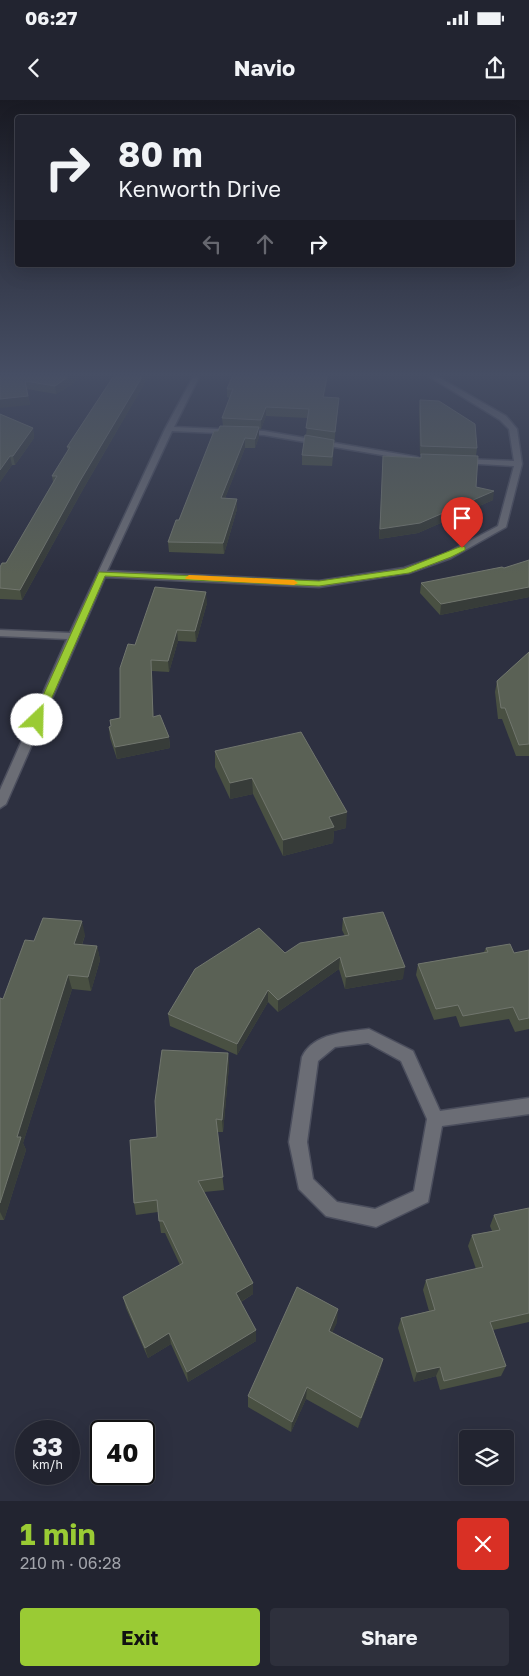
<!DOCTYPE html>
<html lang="en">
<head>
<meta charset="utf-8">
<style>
	body { margin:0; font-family:"Golos Text",sans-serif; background:#2e303c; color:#f1f3f6; height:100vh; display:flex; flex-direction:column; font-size:19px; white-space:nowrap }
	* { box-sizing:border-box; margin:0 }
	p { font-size:16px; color:#a2a4ab }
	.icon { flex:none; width:28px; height:28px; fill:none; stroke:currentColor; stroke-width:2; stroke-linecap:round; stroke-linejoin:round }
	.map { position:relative; height:1401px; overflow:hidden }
	.details { display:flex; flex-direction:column; background:#222430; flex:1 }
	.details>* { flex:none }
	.guide { position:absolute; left:15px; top:15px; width:500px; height:152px; border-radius:5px; box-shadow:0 5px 20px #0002,0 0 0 1px #3f414c; background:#222430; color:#f1f3f6; overflow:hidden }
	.fabs { position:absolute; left:459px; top:1330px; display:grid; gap:10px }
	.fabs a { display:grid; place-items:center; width:55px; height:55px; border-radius:5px; background:#222430; box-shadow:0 5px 20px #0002,0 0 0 1px #3f414c; font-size:25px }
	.speed { position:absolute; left:15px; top:1320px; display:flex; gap:10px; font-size:25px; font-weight:700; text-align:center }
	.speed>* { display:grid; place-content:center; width:65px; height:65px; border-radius:50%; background:#222430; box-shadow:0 5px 20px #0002,0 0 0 1px #3f414c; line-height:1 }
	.speed small { font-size:12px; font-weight:400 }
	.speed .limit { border:2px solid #111; border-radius:8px; background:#fff; color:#111 }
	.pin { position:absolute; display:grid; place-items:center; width:42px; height:42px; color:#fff; margin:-51px -21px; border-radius:50% 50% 50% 0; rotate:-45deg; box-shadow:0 0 5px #0007 }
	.pin .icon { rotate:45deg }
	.me { position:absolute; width:55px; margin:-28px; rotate:24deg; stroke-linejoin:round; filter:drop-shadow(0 0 4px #0008) }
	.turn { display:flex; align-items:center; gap:18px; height:105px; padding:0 20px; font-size:22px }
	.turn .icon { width:65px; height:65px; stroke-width:2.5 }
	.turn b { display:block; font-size:35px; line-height:42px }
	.lanes { display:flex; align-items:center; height:48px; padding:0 20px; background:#0003; justify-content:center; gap:25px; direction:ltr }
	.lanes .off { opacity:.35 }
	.round { display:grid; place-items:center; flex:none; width:52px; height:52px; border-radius:5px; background:#2e303c }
	.overview { display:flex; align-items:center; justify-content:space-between; height:85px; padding:0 20px }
	h1 { font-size:30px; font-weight:700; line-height:38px; color:#9acb34 }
	.button { display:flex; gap:10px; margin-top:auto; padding:10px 20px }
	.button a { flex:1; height:58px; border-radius:5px; background:#9acb34; color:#111; font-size:20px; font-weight:700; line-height:58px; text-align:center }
	.button a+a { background:#2e303c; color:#f1f3f6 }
	.status { display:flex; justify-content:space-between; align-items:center; height:35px; padding:0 25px; background:#222430; direction:ltr }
	.status svg { height:14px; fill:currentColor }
	header { display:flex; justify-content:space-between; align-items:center; height:65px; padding:0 20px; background:#222430; font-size:22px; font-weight:700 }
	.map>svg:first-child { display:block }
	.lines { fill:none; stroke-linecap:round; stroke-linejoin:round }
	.minor-casing { stroke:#4b4e5d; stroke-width:3 }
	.minor { fill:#6b6d75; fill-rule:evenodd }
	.wall { fill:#495042 }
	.shaded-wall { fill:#373c39 }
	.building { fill:#5a6155; stroke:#71766e }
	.route { fill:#9acb34; stroke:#648422 }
	.slow { fill:#f59e0b }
</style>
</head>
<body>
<div class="status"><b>06:27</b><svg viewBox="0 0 49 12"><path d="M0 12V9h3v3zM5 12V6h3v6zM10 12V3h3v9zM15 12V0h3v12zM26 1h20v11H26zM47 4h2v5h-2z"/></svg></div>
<header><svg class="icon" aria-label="back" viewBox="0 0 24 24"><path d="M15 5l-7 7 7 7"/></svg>Navio<svg class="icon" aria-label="share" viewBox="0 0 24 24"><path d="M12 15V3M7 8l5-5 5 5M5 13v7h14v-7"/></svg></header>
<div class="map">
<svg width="529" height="1401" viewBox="0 0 529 1401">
	<rect width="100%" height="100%" fill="#2d3040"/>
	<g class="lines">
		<defs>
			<g id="minor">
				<path d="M193 277H199L174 327 264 331 417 357 421 359 417 361 264 335 172 331 107 471 319 481 404 468 445 454 498 426 514 366 462 363 458 361 462 359 514 361 509 329 500 320 430 277H438L506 316 517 329 522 364 506 427 451 458 409 473 319 487 105 477 6 704 0 708V690L67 539 0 536V530L70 533 165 329Z"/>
				<path d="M369 929 413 951 440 1011 529 998V1014L442 1026 428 1102 376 1127 326 1116 299 1089 289 1042 302 957C313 933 346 932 369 929ZM368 943 401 961 427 1019 414 1091 375 1109 337 1102 313 1079 307 1042 318 961 335 947Z"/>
			</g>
		</defs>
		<use href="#minor" class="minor-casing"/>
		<use href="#minor" class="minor"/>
	</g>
	<g class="wall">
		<path d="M0 277 74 283 56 294 27 289 30 305Z"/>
		<path d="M113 277H148L82 391 22 500 0 499V467L6 463 53 382 52 376 68 352 67 347Z"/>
		<path d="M232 277H328L324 297 338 306 332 366 302 365V355L306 335 308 318 266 316 261 329H259V337L255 348H245L225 398 237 409 224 454 169 452 168 442 179 420 218 331 223 326 222 318 230 298 227 297V289Z"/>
		<path d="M420 300 477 348 476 356V387L493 400 418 433 379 439 383 356 421 358V355H420L419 309Z"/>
		<path d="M0 314 33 328 34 338 15 365H12L0 382Z"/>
		<path d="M529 460V497L440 515 420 493 421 483 504 468Z"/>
		<path d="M207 503 196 542 178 541 169 572 152 571 153 617 169 637 170 648 117 659 110 638 109 627 111 626 110 620 120 618 135 545Z"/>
		<path d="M529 552V656H516L502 619H498L495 592 497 581Z"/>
		<path d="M215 651 346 728 334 731 333 743 283 756 253 694 230 699 215 667Z"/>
		<path d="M343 818 403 879 345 889 339 869 278 912 268 902 237 955 170 926 168 914 285 853 345 836 342 830Z"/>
		<path d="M85 835 82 845 97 846 100 860 91 891 72 889 23 1043 26 1050 4 1120H0V898L3 899 34 841Z"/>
		<path d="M486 848 514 853 529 850V929L515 932 509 919 460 927 456 916 434 920 416 875 418 864 484 852Z"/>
		<path d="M228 953 229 966 223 1032H217L224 1090 204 1092 253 1183V1194L241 1202 256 1241 188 1282 171 1244 148 1258 126 1208 123 1197 180 1165 165 1133H161L158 1112 136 1115 134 1103 157 1037Z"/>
		<path d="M529 1108V1222L493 1230 506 1266 501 1276 440 1290 436 1276 414 1282 398 1228 401 1218 429 1211 423 1190 426 1180 476 1169 468 1146 472 1135 492 1131 490 1126 494 1115Z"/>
		<path d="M337 1222 332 1232 383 1259 380 1271 358 1328 306 1299 291 1332 248 1307V1296Z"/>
	</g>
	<g class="shaded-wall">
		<path d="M68 277H78L74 283 56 294 55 286Z"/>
		<path d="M142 277H148L82 391 22 500 20 490 80 381Z"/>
		<path d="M327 277H328L323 306V297Z"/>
		<path d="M28 296 30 305 0 308V299Z"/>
		<path d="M266 307V316L261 329V320Z"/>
		<path d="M259 327V337L255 348V339Z"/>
		<path d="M33 328 34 338 15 365 13 356Z"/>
		<path d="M245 338V348L221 408V398Z"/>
		<path d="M10 356 12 365 0 382V370Z"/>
		<path d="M494 391 493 400 418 433 379 439 380 429Z"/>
		<path d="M237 399V409L224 454 223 443Z"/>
		<path d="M529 487V497L440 515 441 504Z"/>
		<path d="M206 492 207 503 196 542 195 531Z"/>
		<path d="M177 530 178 541 169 572 168 561Z"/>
		<path d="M151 560 152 571 154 628 153 617Z"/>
		<path d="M169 637 170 648 117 659 115 647Z"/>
		<path d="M252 678 253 694 230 699V683Z"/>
		<path d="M347 712 346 728 334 731 333 743 283 756V740L329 717Z"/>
		<path d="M82 821 85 835 77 858 74 844Z"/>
		<path d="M97 846 100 860 91 891 88 877Z"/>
		<path d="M340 857 339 869 278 912V900Z"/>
		<path d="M405 867 403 879 345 889 346 877Z"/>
		<path d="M68 875 72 889 23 1043 26 1050 4 1120 0 1112V1103L17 1037Z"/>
		<path d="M268 890V902L237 955V944Z"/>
		<path d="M228 953 229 966 223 1032 222 1020Z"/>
		<path d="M253 1183V1194L237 1204 236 1193Z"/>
		<path d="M338 1209 337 1222 328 1243 329 1231Z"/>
		<path d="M256 1230V1241L188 1282 187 1272Z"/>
		<path d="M169 1233 171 1244 148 1258 145 1248Z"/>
		<path d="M383 1259 380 1271 358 1328 361 1318Z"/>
		<path d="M440 1267 436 1276 414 1282 417 1272Z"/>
		<path d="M307 1287 306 1299 291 1332 292 1322Z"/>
	</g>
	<g class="building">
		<path d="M0 277H68L55 286 25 281 28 296 0 299Z"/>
		<path d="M113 277H142L80 381 20 490 0 488V467L2 463H6L57 376H52L70 347H67Z"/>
		<path d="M232 277H327L323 297 339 298 335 332 306 328 309 309 266 307 261 320 222 318 233 289H227Z"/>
		<path d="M420 300 439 301 475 324 477 348 421 346Z"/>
		<path d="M0 314 33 328 13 356H10L0 370Z"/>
		<path d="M220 326 259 327 255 339 245 338 221 398 237 399 223 443 168 442 176 420H179L214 331H218Z"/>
		<path d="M305 335 334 340 332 357 302 355Z"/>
		<path d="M421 354 478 356 476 387 494 391 420 423 380 429 383 356 421 358Z"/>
		<path d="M529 460V487L441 504 421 483 502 467 504 468Z"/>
		<path d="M155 487 206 492 195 531 177 530 168 561 151 560 153 617 160 615 169 637 115 647 109 627 111 626 110 620 120 618V568L128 544 135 545Z"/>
		<path d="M529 552V644L519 645 505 608H501L497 581Z"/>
		<path d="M301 632 347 712 329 717 334 727 283 740 252 678 230 683 215 651Z"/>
		<path d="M383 812 405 867 346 877 340 857 278 900 268 890 237 944 168 914 195 869 259 828 285 853 300 843 349 835 343 818Z"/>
		<path d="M43 818 82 821 74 844 97 846 88 877 68 875 17 1037H21L0 1103V898L3 899 25 840 34 841Z"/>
		<path d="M510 844 514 853 529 850V918L519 920 513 907 463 916 458 905 436 909 418 864 488 852 486 848Z"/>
		<path d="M162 950 228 953 222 1020 216 1019 223 1077 198 1081 253 1183 236 1193 256 1230 187 1272 169 1233 145 1248 123 1197 183 1163 163 1121H159L157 1100 134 1103 130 1040 157 1037 155 1001Z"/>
		<path d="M529 1108V1213L490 1222 506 1266 444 1281 440 1267 417 1272 401 1218 435 1210 426 1180 483 1167 472 1135 500 1130 494 1115Z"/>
		<path d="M297 1187 338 1209 329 1231 383 1259 361 1318 307 1287 292 1322 248 1296Z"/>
	</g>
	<linearGradient id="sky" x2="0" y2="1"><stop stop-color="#191a23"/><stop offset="0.58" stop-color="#464e64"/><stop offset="1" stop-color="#464e64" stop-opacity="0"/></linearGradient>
	<rect width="529" height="474" fill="url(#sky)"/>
	<path class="route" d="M462 446 465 447V450L451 457 409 473 319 486 105 476 42 620 37 623 32 620 99 472 319 481 404 469Z"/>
	<path class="slow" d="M189 475 294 480 298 483 294 485 186 479 185 478Z"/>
</svg>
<div class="fabs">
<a><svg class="icon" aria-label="layers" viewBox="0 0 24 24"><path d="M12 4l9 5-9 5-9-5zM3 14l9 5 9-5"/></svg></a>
</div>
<div class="speed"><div>33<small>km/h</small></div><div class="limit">40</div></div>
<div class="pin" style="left:462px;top:448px;background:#d93025"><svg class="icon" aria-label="arrive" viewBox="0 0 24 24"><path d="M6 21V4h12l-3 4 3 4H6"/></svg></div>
<svg class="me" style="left:37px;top:620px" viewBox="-20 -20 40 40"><circle r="19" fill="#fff"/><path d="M0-13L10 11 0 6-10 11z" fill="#9acb34"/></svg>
<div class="guide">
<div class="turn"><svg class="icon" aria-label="right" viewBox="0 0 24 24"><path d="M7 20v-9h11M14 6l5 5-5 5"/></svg><div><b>80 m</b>Kenworth Drive</div></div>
<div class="lanes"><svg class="icon off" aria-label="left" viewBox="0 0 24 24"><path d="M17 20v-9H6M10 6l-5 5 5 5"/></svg><svg class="icon off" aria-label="ahead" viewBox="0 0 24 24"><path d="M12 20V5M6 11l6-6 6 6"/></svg><svg class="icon" aria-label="right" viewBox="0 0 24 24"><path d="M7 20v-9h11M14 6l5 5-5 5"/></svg></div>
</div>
</div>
<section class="details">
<div class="overview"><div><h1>1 min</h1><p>210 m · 06:28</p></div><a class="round" style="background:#d93025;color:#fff"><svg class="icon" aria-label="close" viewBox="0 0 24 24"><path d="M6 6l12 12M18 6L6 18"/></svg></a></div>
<div class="button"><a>Exit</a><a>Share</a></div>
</section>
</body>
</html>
